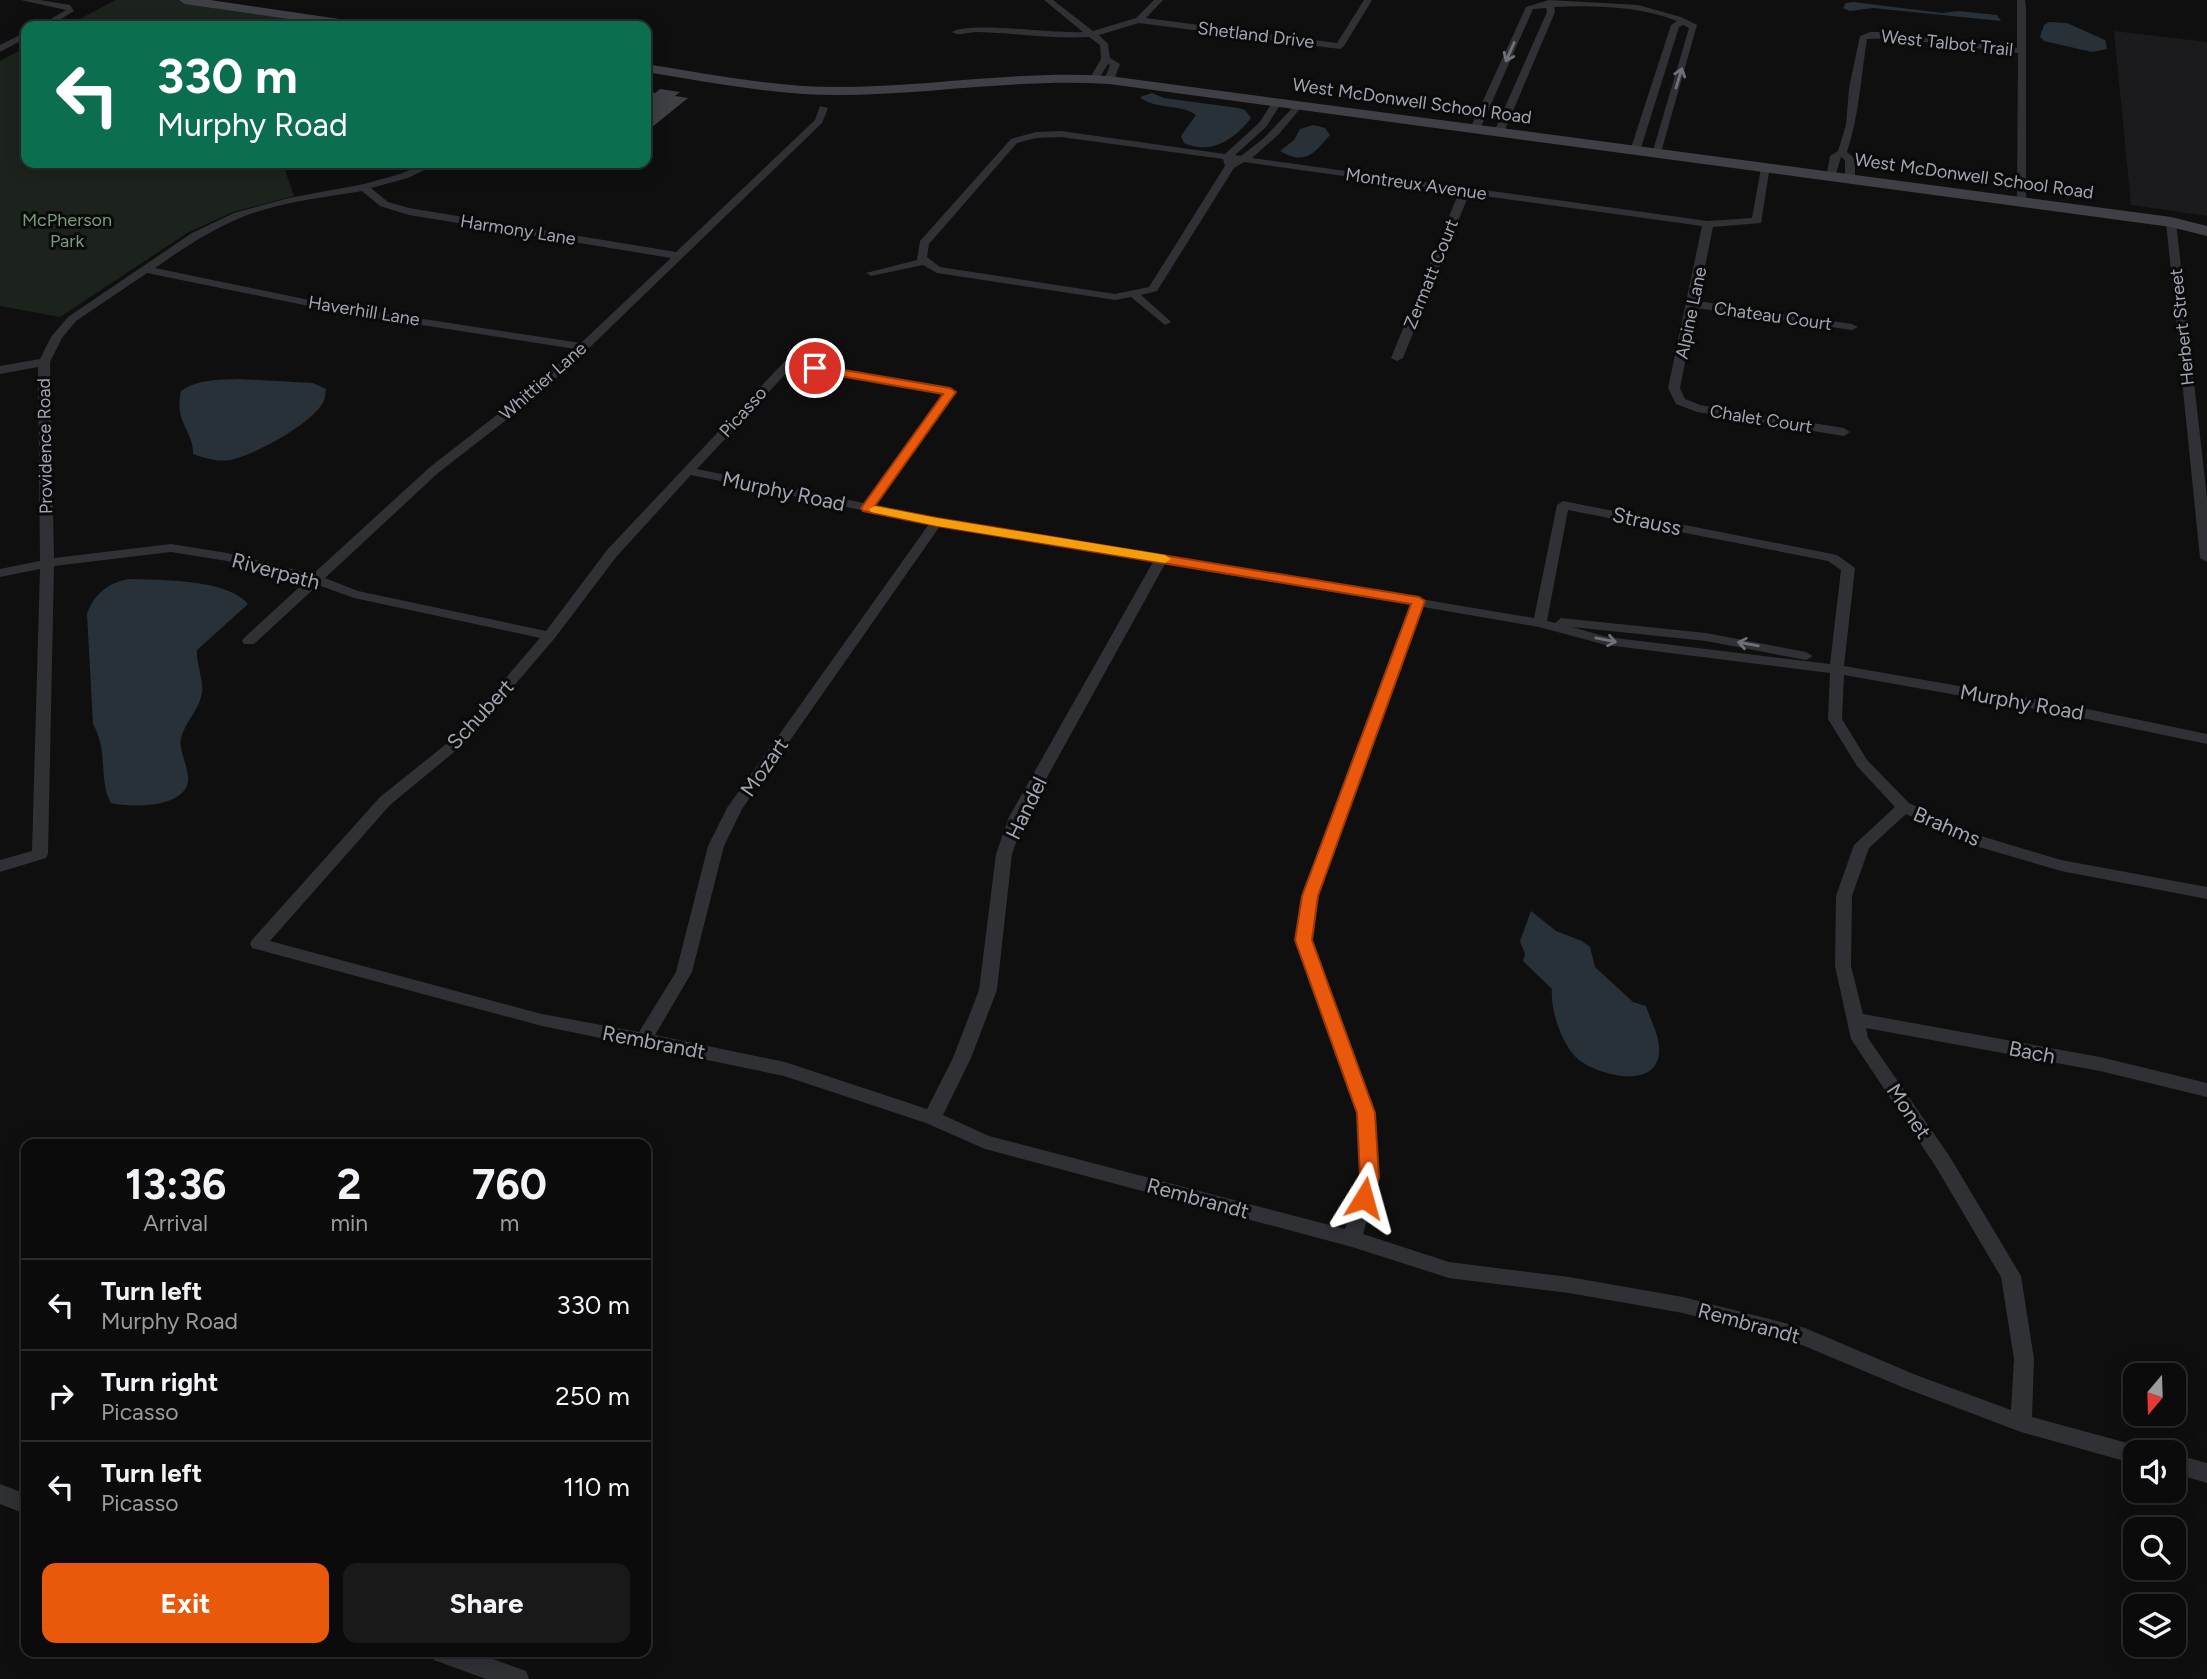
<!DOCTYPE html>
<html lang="en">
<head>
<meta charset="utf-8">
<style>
	body { margin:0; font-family:Figtree,sans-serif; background:#19191a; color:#f1f3f6; height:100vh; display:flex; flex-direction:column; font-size:26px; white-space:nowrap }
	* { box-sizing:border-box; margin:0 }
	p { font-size:23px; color:#9a9b9d }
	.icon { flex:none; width:38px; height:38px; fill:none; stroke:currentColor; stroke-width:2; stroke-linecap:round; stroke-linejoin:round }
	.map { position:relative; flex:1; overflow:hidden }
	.side { position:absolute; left:21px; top:1139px; width:630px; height:518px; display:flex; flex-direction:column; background:#0b0b0c; border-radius:14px; box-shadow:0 4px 18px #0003,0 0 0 2px #2b2b2d }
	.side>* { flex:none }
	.hud { position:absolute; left:21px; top:21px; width:630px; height:147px; border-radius:14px; box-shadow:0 4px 18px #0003,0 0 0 2px #2b2b2d; background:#0b6e4f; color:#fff; overflow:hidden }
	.needle { width:46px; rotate:199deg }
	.tools { position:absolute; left:2123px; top:1363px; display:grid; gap:14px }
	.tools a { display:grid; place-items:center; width:63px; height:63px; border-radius:14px; background:#0b0b0c; box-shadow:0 4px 18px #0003,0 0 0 2px #2b2b2d; font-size:35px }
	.pin { position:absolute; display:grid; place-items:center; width:60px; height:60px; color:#fff; margin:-30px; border:4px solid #fff; border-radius:50%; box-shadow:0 2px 7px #0007 }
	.me { position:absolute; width:77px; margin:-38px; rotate:8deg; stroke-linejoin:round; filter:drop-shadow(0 0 5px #0008) }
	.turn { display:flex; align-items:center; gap:24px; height:147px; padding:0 21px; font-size:32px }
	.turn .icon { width:91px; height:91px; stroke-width:2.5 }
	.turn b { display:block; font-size:49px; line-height:60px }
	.eta { display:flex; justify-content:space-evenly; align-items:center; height:119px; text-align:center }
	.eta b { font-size:42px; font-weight:700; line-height:49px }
	.button { display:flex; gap:14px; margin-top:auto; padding:14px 21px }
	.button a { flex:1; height:80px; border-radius:14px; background:#ea580c; color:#fff; font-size:28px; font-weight:700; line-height:80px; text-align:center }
	.button a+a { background:#19191a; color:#f1f3f6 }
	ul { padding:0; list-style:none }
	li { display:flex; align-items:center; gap:21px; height:91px; padding:0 21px; border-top:2px solid #2b2b2d }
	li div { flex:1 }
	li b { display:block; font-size:26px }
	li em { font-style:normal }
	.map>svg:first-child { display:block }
	.built { fill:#1b1b1d }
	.green { fill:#1c231d }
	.water { fill:#293138 }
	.building { fill:#3e3f43 }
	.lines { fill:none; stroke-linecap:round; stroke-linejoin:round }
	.minor { fill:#303135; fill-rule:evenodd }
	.secondary { fill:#3e4045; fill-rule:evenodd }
	.oneway { stroke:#6e7179 }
	.route { fill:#ea580c; stroke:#983908; stroke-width:2 }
	.slow { fill:#f59e0b }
	.labels { text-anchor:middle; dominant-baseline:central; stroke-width:6; stroke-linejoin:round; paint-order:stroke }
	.far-street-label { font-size:18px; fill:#a0a5b1; stroke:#0a0a0b }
	.far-park-label { font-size:18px; fill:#779c7b; stroke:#0a0a0b }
	.street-label { font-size:21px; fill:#a0a5b1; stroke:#0a0a0b }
</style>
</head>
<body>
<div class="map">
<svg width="2207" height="1679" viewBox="0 0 2207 1679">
	<rect width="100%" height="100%" fill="#0f0f10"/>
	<path class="built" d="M2114 31 2207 42V216L2131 205Z"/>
	<g class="green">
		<path d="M116 0H185L361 26H66Z"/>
		<path d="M26 47V163H294L285 170 294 196 233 212 187 233 60 317 0 306V61Z"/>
	</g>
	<g class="water">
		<path d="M1853 2 1942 13 1958 11 1997 15 2001 21 1873 8 1850 11 1843 8 1846 3Z"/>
		<path d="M2049 22 2067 23 2105 40 2107 49 2092 52 2044 41 2040 37 2044 25Z"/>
		<path d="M1152 93 1164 98 1238 108 1245 110 1251 118C1234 140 1211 155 1184 143L1181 136 1196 115C1180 103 1154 110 1140 97Z"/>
		<path d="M1313 125 1325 128 1330 135C1314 153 1306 166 1280 151L1294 140 1300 129Z"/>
		<path d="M238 379 313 383 326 389C325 392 326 396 324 400 316 422 253 456 230 460 217 462 205 458 193 454 194 431 174 424 181 391 198 379 218 380 238 379Z"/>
		<path d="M129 579C159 580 228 579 248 604L197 650C196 664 204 680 202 693 199 710 185 722 181 738 178 750 189 767 188 781 185 808 131 808 111 803 98 780 109 752 93 724L87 614C94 594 108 583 129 579Z"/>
		<path d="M1531 911 1556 931 1582 941 1590 947 1595 967 1633 1002 1646 1006C1650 1019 1658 1032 1659 1047 1662 1092 1598 1076 1578 1059 1562 1046 1550 1009 1552 989L1523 961 1525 954 1520 941Z"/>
	</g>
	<path class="building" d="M660 89 680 92 675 96 688 98 646 132V91L655 93Z"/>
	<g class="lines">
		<g class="minor">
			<path d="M21 0H39L70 5 74 11 49 26H39L66 10Z"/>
			<path d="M1044 0H1053L1093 31 1136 18 1154 0H1163L1146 18 1337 43 1364 0H1372L1344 46 1340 49 1139 23 1099 35 1108 44 1110 58 1120 64 1114 80 1109 83 1104 80 1110 65 1108 64 1098 80 1090 78 1101 59 1100 45 1089 37C1052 39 1016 33 978 32 969 32 959 37 952 32 971 21 1054 34 1083 32Z"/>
			<path d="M1549 0 1638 5 1681 17 1697 25 1660 156 1652 154 1689 28 1683 25 1679 27 1640 151 1632 153 1630 151 1671 25 1677 21C1638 6 1595 5 1554 7L1555 12 1504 132 1496 134 1494 132 1547 12 1546 8 1533 9 1480 129 1472 131 1470 129 1526 7Z"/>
			<path d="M2017 0H2025L2026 9V204L2017 202 2018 53 1891 38 1867 39C1861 77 1859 116 1847 152L1855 159V179L1850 182 1845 179V160L1841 157 1835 177 1826 179 1830 156 1838 151 1846 125 1849 88 1860 36 1870 32H1891L2017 48Z"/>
			<path d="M26 32V38L0 52V45Z"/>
			<path d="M1277 99 1282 102 1266 127 1235 155 1241 156 1264 138 1298 102 1303 105 1279 134 1252 158 1708 221 1752 218 1761 168 1770 166 1761 223 1713 227 1698 301 1852 324 1858 327 1852 330 1696 308 1680 388 1685 399 1700 405 1844 428 1850 432 1844 436 1697 412 1676 404 1668 388 1702 226 1469 194 1403 358 1397 361 1391 358 1459 192 1244 162 1234 168 1157 291 1141 295 1169 320 1171 322 1165 325 1131 297 1115 300 937 273 923 265 871 276 866 273 917 260 920 241 1011 139 1036 132 1061 131 1225 154 1259 123 1274 100ZM1061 137 1223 159 1225 166 1149 287 1115 294 940 267 927 257 929 244 1017 143 1036 138Z"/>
			<path d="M820 106 828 108 822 123 588 349 528 403 438 473 325 578 358 591 546 631 607 550 784 362 788 360 950 388 956 392 875 505 937 518 1534 618 1557 505 1563 501 1837 555 1855 568 1844 666 2063 704 2207 734V744L2063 714 1844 675 1842 719 1867 760 1909 803 1981 836 2061 860 2207 887V899L2061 871 1969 844 1906 814 1869 848 1852 896 1851 966 1863 1014 2100 1057 2207 1083V1097L2100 1071 1866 1028 1868 1038 1950 1157 2021 1276 2034 1359 2032 1417 2142 1447 2145 1452H2135V1464L2021 1432 1902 1387 1802 1345 1683 1313 1569 1293 1449 1278 1352 1247 985 1149 926 1123 784 1076 542 1026 252 948 250 944 252 940 380 797 455 737 540 638 354 598 318 585 254 644H244L242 641 244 638 306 581 227 561 171 552 54 566 48 854 46 858 0 872V860L32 851 40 569 0 577V569L40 561 38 367 0 374V366L40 359 51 337 68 317 192 233 234 213 289 198 364 184 400 174 426 163H439L408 178 371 188 388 202 409 208 676 252 815 120ZM362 191 380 206 409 215 671 258 581 343 338 306 155 268C182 249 209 231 240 218 278 202 322 198 362 191ZM147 273 338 312 575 349 520 397 430 467 313 574 227 553 171 544 54 558 50 362 62 338 76 321ZM791 368 942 394 864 503 697 469ZM691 475 929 524 727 808 708 846 676 972 639 1032 542 1014 270 941 390 805 465 743 554 639 617 556ZM1568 510 1828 561 1841 570 1830 664 1607 637 1572 627 1706 641 1806 660 1813 656 1806 652 1706 633 1561 618 1555 623 1547 621ZM940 526 1153 562 1009 817 996 854 979 990 953 1058 927 1109 785 1062 655 1035 692 972 724 846 742 809ZM1165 564 1410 605 1302 896 1296 940 1357 1113 1361 1178 1345 1229 989 1136 943 1115 971 1058 997 990 1012 854 1025 817ZM1423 607 1539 627 1606 645 1830 673 1828 719 1857 766 1895 807 1854 845 1836 896 1835 966 1851 1039 1936 1167 2001 1277 2014 1359 2011 1410 1916 1375 1805 1328 1683 1297 1569 1277 1449 1262 1363 1234 1379 1178 1375 1113 1312 940 1318 896Z"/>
			<path d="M2171 219 2176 222 2207 498V562L2200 558 2166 222Z"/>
			<path d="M2174 1454 2207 1463V1483L2174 1473Z"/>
			<path d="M0 1484 26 1494V1514L0 1504Z"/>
			<path d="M431 1652H474L526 1671 529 1679H486L434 1660Z"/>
		</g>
		<g class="secondary">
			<path d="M179 0H210L360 22 366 26H336L185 4Z"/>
			<path d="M646 64C709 74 773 87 837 87 928 87 1018 70 1109 76L2171 217 2207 226V236L2171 227 1109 84C1018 78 928 95 837 95 773 95 709 82 646 72Z"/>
		</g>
	</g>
	<defs><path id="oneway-shaft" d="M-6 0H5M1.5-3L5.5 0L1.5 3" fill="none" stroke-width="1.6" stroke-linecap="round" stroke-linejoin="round" transform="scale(1.75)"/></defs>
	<g class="oneway">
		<use href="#oneway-shaft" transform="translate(1510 52) rotate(114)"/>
		<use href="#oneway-shaft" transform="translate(1679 78) rotate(-73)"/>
		<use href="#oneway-shaft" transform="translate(1606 640) rotate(11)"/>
		<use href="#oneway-shaft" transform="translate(1748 644) rotate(-170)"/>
	</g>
	<path class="route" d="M815 365 950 388 956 392 875 506 937 518 1419 597 1425 601 1318 896 1312 940 1375 1113 1379 1178 1371 1204 1364 1206 1357 1204 1354 1198 1360 1178 1357 1113 1295 940 1302 896 1411 604 937 526 863 511 861 508 943 394 811 371 809 368Z"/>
	<path class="slow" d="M875 506 937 518 1165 555 1171 559 1165 563 937 526 871 512 869 509Z"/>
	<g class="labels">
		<g class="far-street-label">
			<text transform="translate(1256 35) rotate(7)">Shetland Drive</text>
			<text transform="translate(1947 43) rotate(6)">West Talbot Trail</text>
			<text transform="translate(1412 101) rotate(8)">West McDonwell School Road</text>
			<text transform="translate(1974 176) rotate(8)">West McDonwell School Road</text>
			<text transform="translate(1416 184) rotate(8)">Montreux Avenue</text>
			<text transform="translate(518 230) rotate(9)">Harmony Lane</text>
			<text transform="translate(1431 274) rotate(-68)">Zermatt Court</text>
			<text transform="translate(364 311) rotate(9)">Haverhill Lane</text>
			<text transform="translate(1691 313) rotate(-78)">Alpine Lane</text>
			<text transform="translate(1773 316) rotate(8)">Chateau Court</text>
			<text transform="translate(2182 327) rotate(-96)">Herbert Street</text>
			<text transform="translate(543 381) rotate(-41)">Whittier Lane</text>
			<text transform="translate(743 412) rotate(-48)">Picasso</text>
			<text transform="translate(1761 419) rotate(9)">Chalet Court</text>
			<text transform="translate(45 446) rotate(-91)">Providence Road</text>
		</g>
		<g class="far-park-label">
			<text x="67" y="220">McPherson<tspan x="67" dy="21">Park</tspan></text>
		</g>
		<g class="street-label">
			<text transform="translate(784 491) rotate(12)">Murphy Road</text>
			<text transform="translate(1647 521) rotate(12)">Strauss</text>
			<text transform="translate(276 571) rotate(15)">Riverpath</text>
			<text transform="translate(2022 702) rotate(10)">Murphy Road</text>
			<text transform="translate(480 714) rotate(-47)">Schubert</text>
			<text transform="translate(764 767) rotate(-55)">Mozart</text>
			<text transform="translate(1026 808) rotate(-64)">Handel</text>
			<text transform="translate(1947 826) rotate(23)">Brahms</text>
			<text transform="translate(654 1042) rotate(11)">Rembrandt</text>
			<text transform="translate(2032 1052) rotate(11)">Bach</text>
			<text transform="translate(1909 1111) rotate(56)">Monet</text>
			<text transform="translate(1198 1198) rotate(15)">Rembrandt</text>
			<text transform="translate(1749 1323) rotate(15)">Rembrandt</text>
		</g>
	</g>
</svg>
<div class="tools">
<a><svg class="needle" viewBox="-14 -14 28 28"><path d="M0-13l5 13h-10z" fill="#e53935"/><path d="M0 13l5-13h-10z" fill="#9a9b9d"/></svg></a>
<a><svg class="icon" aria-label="sound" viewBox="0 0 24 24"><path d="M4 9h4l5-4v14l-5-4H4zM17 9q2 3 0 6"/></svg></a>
<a><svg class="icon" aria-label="search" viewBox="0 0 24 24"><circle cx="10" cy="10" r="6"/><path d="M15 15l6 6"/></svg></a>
<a><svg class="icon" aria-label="layers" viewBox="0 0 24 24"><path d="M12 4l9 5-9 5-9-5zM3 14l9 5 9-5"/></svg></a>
</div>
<div class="pin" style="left:815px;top:368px;background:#d93025"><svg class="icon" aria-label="arrive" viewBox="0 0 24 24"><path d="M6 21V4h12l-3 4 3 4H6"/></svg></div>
<svg class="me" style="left:1364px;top:1198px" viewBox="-20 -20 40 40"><path d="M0-17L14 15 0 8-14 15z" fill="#ea580c" stroke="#fff" stroke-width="4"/></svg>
<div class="hud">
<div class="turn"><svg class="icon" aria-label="left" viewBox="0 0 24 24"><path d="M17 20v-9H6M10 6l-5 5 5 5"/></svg><div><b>330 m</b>Murphy Road</div></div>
</div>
<section class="side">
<div class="eta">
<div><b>13:36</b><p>Arrival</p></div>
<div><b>2</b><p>min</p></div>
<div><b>760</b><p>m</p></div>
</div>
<ul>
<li><svg class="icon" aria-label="left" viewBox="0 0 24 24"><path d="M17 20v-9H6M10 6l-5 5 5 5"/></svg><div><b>Turn left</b><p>Murphy Road</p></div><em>330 m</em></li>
<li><svg class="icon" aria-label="right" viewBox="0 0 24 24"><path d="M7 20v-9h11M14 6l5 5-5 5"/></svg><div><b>Turn right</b><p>Picasso</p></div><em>250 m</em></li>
<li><svg class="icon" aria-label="left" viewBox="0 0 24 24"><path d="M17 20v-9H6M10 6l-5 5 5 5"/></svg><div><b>Turn left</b><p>Picasso</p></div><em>110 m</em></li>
</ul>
<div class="button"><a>Exit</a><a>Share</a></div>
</section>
</div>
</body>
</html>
